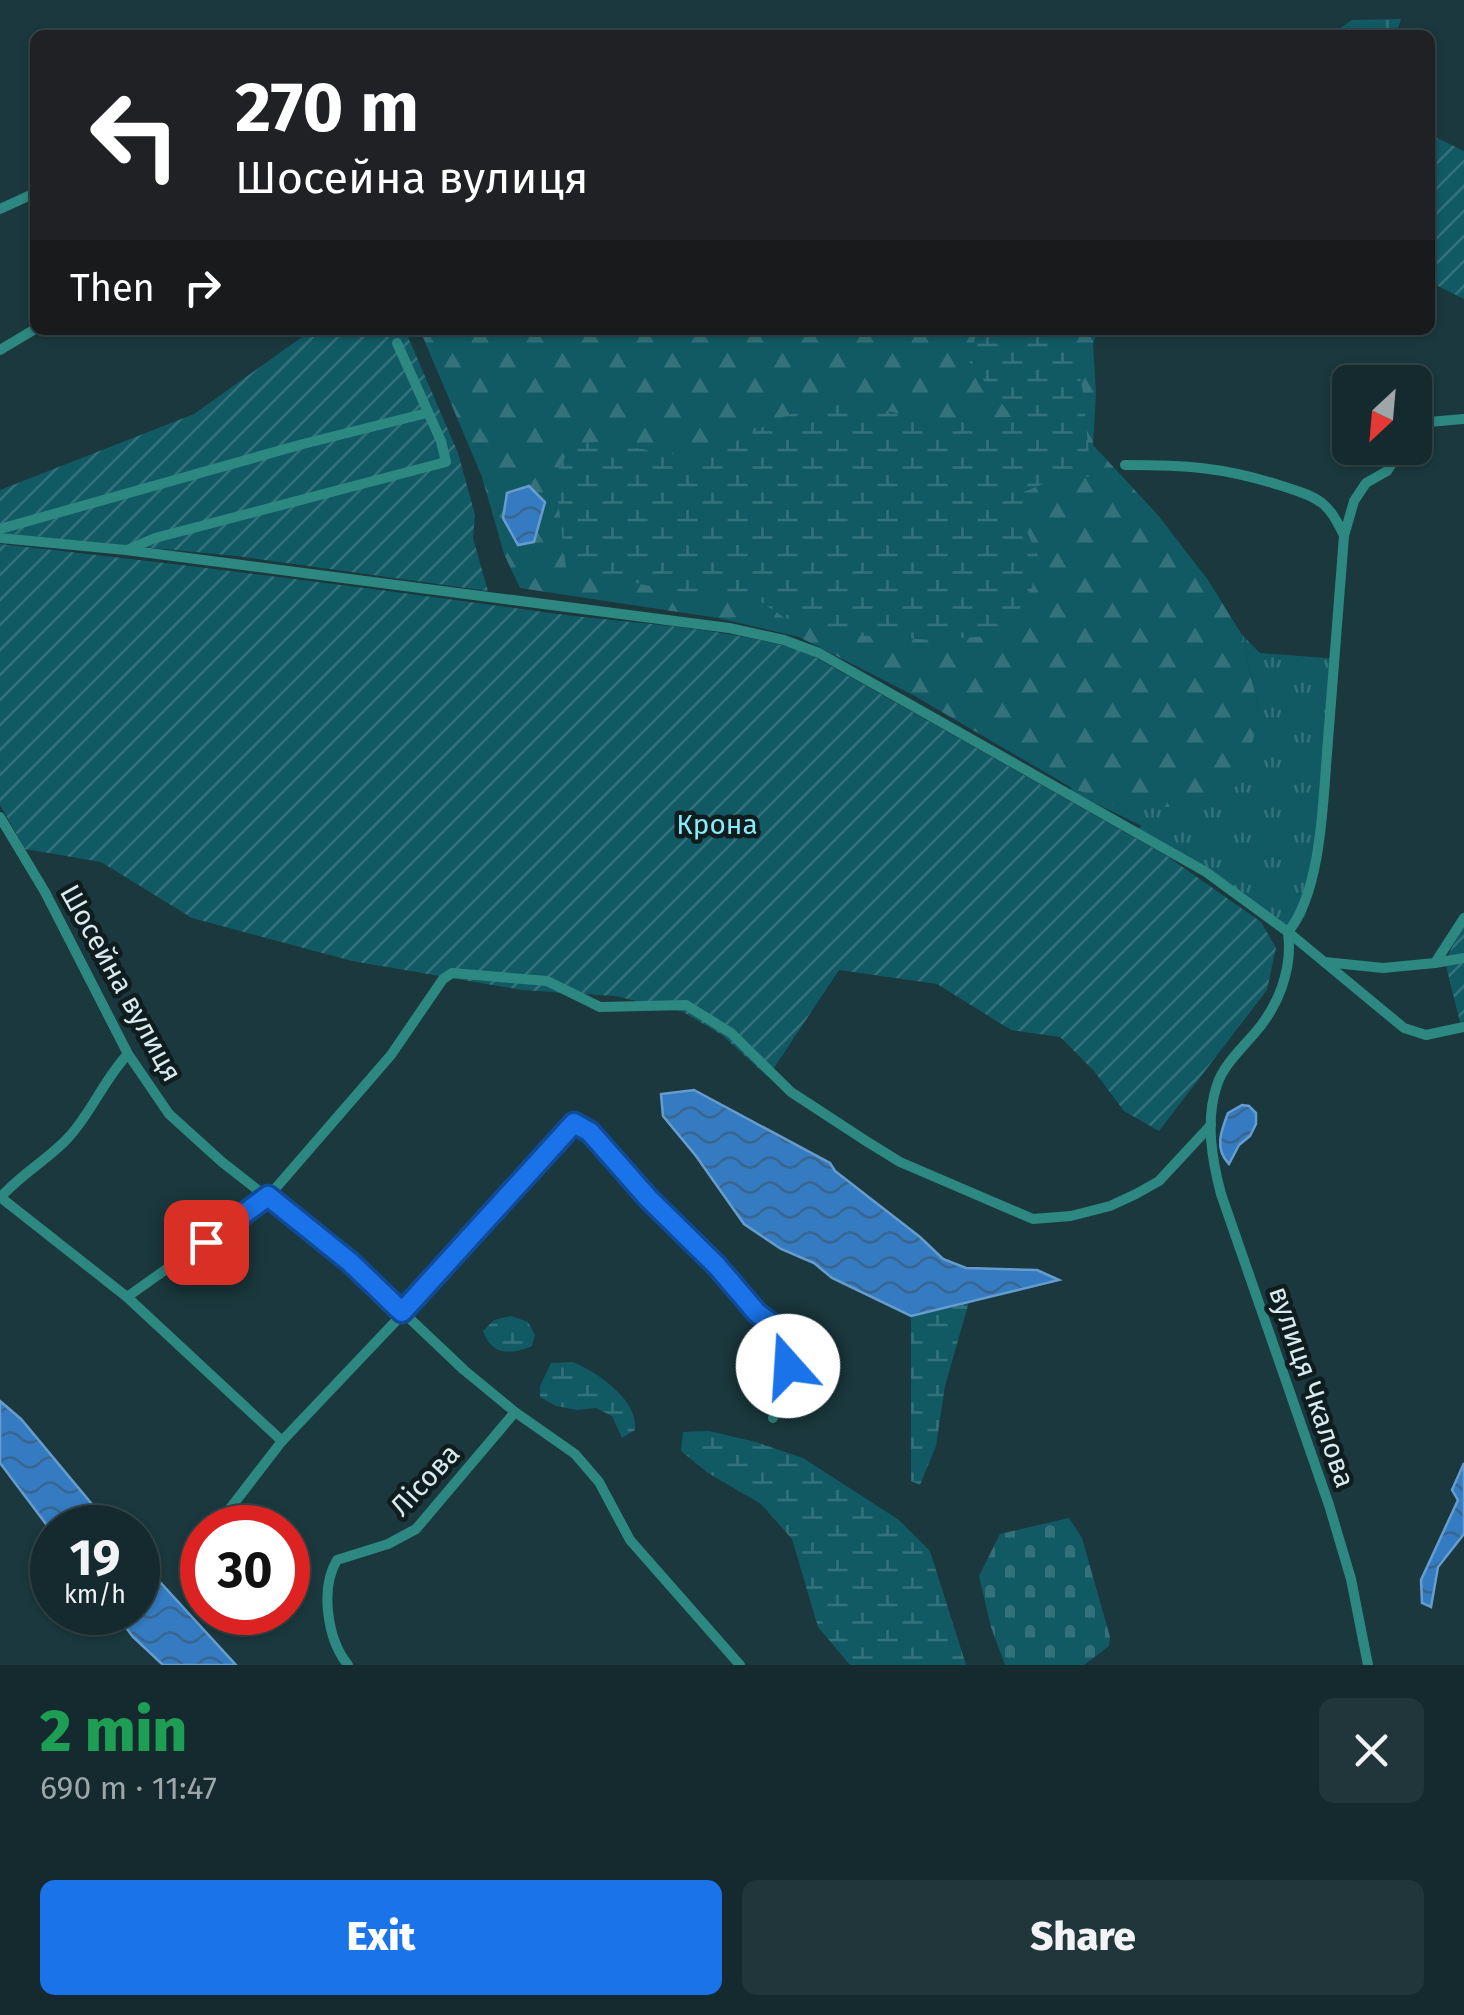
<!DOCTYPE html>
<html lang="en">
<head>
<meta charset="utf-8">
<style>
	body { margin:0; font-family:"Fira Sans",sans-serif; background:#21363a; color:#f1f3f6; height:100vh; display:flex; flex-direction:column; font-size:38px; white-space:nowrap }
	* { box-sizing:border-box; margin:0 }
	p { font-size:32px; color:#9da7aa }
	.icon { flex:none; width:55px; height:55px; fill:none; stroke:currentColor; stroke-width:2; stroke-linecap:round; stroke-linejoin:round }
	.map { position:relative; height:1665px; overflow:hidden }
	.drawer { display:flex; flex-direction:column; background:#142a2e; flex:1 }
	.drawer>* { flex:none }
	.banner { position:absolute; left:30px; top:30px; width:1405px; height:305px; border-radius:15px; box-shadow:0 2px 8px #0004,0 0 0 2px #33464a; background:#202124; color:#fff; overflow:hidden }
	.needle { width:65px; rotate:206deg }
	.fabs { position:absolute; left:1332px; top:365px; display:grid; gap:20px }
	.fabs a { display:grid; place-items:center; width:100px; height:100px; border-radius:15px; background:#142a2e; box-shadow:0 2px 8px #0004,0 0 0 2px #33464a; font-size:50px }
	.speed { position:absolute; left:30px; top:1505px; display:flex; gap:20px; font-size:50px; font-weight:700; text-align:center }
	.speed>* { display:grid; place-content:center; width:130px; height:130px; border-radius:50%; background:#142a2e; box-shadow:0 2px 8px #0004,0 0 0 2px #33464a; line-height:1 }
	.speed small { font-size:25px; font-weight:400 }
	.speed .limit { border:15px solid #d22; background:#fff; color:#111 }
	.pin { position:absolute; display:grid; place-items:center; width:85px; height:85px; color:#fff; margin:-42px; border-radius:20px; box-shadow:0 5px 15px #0006 }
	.me { position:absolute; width:110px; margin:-55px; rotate:341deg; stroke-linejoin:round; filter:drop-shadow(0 0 8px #0008) }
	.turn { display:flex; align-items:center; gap:35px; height:210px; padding:0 40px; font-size:45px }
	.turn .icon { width:130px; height:130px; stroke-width:2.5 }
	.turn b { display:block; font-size:70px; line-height:85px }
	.then { display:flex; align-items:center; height:95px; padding:0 40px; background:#0003; gap:20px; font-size:38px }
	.round { display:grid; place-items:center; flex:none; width:105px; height:105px; border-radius:15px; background:#21363a }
	.head { display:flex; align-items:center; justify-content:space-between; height:170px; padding:0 40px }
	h1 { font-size:60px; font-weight:800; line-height:75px; color:#1e9e55 }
	.action { display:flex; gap:20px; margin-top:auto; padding:20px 40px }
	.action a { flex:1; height:115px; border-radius:15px; background:#1a73e8; color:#fff; font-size:40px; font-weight:800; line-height:115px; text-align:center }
	.action a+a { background:#21363a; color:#f1f3f6 }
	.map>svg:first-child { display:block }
	.grass { fill:url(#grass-tufts) }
	.forest { fill:url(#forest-firs) }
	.wetland { fill:url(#wetland-marsh) }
	.cemetery { fill:url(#cemetery-stones) }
	.garden { fill:url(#garden-furrows) }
	.water { fill:url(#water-waves); stroke:#669dce; stroke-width:2.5 }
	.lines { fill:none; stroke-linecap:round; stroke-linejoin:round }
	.minor { stroke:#2c8881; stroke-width:10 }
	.route-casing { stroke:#114b97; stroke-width:25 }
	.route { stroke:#1a73e8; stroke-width:18 }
	.labels { text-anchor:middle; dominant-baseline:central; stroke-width:9; stroke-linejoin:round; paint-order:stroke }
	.park-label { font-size:28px; fill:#88ebfb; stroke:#101d1f }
	.street-label { font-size:28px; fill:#d9ebed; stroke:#101d1f }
</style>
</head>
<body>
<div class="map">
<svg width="1464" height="1665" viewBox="0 0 1464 1665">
	<defs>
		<pattern id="grass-tufts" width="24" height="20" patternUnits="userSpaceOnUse" patternTransform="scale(2.5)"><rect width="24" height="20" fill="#115a64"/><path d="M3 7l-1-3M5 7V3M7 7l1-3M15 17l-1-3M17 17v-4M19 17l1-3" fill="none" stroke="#33727a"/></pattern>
		<pattern id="forest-firs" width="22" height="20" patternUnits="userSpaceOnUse" patternTransform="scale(2.5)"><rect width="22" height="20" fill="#115a64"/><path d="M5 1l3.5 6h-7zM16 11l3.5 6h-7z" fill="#33727a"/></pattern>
		<pattern id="wetland-marsh" width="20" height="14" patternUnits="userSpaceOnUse" patternTransform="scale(2.5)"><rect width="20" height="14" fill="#115a64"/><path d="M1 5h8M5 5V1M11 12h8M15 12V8" fill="none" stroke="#33727a"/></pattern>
		<pattern id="cemetery-stones" width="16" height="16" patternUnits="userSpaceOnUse" patternTransform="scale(2.5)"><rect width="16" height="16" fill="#115a64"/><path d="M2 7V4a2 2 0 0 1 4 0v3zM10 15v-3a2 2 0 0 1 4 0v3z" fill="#33727a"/></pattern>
		<pattern id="garden-furrows" width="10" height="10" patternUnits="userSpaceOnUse" patternTransform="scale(2.5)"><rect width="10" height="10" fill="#115a64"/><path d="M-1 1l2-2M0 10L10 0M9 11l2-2" fill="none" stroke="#33727a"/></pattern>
		<pattern id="water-waves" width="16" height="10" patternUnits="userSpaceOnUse" patternTransform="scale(2.5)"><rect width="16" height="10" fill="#347bc1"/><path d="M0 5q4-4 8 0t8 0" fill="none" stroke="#396690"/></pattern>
	</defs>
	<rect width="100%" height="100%" fill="#1a383d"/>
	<path class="grass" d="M1242 635 1260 653 1339 659 1326 820 1305 917 1287 927 1137 829 1142 826 1068 790 1259 712Z"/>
	<path class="forest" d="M420 330H1098L1093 344 1096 393 1093 445 1157 514 1208 580 1242 635 1259 712 1244 782 1205 804 1130 810 1072 788 913 695 799 637 718 618 520 588 504 554 482 477Z"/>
	<g class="wetland">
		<path d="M1401 19 1396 35H1330L1352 20Z"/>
		<path d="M983 330H1032L1076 357 1083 392 1091 477 1064 475 1024 492 1023 523 1038 556 1032 587 1004 635 932 640 839 634 785 618 746 592 700 597 566 568 555 475 572 445 597 442 692 457 727 446 774 421 821 401 874 408 928 420 1012 417 969 361 976 334Z"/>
		<path d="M969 1302 945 1386 936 1446 920 1485 911 1481V1316Z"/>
		<path d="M511 1316 528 1322 535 1335 532 1346C510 1355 492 1356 483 1331L494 1320Z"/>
		<path d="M573 1362C598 1373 639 1400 635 1430L622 1438 612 1416 596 1408 577 1410 556 1406 540 1397V1386L551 1363Z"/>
		<path d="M709 1431 756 1442 803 1458 899 1520 930 1551 966 1665H850L818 1627 792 1539 761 1504 708 1473 681 1451 683 1432Z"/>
	</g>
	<path class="cemetery" d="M1069 1518 1082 1538 1110 1637 1109 1646 1084 1665H1005L991 1627 979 1576 1000 1534Z"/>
	<g class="garden">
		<path d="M1430 109 1431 135 1464 151V299L1430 282Z"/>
		<path d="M312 330H405L458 453 475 515 473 538 488 591 236 556 0 533V490L194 414Z"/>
		<path d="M0 544C179 564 357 586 536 611 626 624 718 625 806 652L1167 856 1261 922 1276 948 1267 990 1159 1131 1124 1111 1094 1071 1060 1037 1011 1030 937 984 839 970 768 1077 722 1035 683 1012 615 996 522 990 352 961 192 918 101 862 25 849 0 805Z"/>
		<path d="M1464 922V1021L1460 1022 1445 962Z"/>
	</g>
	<g class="water">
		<path d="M529 486 545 502 534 542 518 545 503 518 507 493Z"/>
		<path d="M694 1090 830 1163 835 1171 920 1237 943 1259 966 1268 1037 1270 1059 1280 911 1316 832 1278 814 1263 781 1249 744 1224 696 1156 663 1116 661 1094Z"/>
		<path d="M1242 1105 1249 1106 1256 1113V1124L1250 1136 1239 1145 1229 1164C1214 1149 1221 1131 1228 1113Z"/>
		<path d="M0 1401 21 1419 111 1527 52 1528V1532L0 1463Z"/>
		<path d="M1464 1463V1534L1438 1567 1431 1607 1422 1603 1421 1580 1458 1500 1452 1490Z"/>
		<path d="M138 1558 236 1665H163L133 1637 115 1613 138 1612Z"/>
	</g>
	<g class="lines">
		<g class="minor">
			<path d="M0 209 35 193"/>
			<path d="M0 350 35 329"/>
			<path d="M1415 431 1428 422 1464 419"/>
			<path d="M1125 465C1185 465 1222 467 1279 485 1294 490 1310 494 1322 503 1333 512 1338 524 1344 535"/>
			<path d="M0 529 303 444 427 413"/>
			<path d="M0 538 126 550 729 628 784 640 819 653 1206 872 1288 932 1404 1028 1426 1035 1464 1027"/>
			<path d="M127 550 155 538 446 462 441 441 397 343"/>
			<path d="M0 817 45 892 128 1054 169 1114 222 1162 350 1262 464 1370 515 1412 575 1454 599 1482 630 1540 740 1665"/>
			<path d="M1288 932C1321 892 1323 803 1327 753 1332 681 1339 608 1344 536L1354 501 1366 483 1387 471 1402 448"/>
			<path d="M1288 933C1293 969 1278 1007 1254 1034 1241 1049 1223 1066 1217 1085 1205 1120 1212 1160 1221 1194L1329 1505 1351 1579 1368 1665"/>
			<path d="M1325 962 1383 968 1435 963 1464 918"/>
			<path d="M1435 963 1464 958"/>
			<path d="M0 1197 127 1297 282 1441"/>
			<path d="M0 1198C20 1175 47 1160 67 1139 91 1114 104 1079 128 1054"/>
			<path d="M127 1297 268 1197 391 1055 443 979 452 973 547 981 600 1007 686 1005 731 1033 791 1092 866 1141 900 1162 1033 1219 1071 1216 1110 1206 1136 1194 1159 1181 1211 1125"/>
			<path d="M215 1528 282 1441 412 1304 492 1210 573 1123 591 1132 648 1198 717 1266 757 1313 789 1337 793 1346 773 1418"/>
			<path d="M184 1568 202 1544"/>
			<path d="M348 1665C327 1639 320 1588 337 1560L388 1544 416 1529 515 1412"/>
		</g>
	</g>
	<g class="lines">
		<defs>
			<path id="route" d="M206 1242 268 1196 350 1262 402 1312 574 1123 590 1132 648 1198 717 1266 757 1313 789 1337 793 1346 788 1366"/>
		</defs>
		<use href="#route" class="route-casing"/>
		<use href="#route" class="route"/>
	</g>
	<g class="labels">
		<g class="park-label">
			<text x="717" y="824">Крона</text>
		</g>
		<g class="street-label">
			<text transform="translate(121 983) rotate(61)">Шосейна вулиця</text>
			<text transform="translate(1312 1387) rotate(71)">вулиця Чкалова</text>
			<text transform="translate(425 1480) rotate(-47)">Лісова</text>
		</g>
	</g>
</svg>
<div class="fabs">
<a><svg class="needle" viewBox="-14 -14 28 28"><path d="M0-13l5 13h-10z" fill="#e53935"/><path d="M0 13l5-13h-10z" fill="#9da7aa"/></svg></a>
</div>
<div class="speed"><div>19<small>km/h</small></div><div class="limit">30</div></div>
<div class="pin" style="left:206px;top:1242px;background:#d93025"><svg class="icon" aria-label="arrive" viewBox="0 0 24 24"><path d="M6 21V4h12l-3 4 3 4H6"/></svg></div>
<svg class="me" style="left:788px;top:1366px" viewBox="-20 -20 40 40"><circle r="19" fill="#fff"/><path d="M0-13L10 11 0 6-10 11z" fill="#1a73e8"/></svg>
<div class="banner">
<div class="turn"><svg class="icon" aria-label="left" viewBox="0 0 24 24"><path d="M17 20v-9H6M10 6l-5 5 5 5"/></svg><div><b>270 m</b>Шосейна вулиця</div></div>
<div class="then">Then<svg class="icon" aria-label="right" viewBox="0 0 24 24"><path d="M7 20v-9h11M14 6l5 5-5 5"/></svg></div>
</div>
</div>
<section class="drawer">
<div class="head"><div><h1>2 min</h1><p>690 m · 11:47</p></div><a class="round"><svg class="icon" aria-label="close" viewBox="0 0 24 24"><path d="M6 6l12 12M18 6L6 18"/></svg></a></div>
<div class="action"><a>Exit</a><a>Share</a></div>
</section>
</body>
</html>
